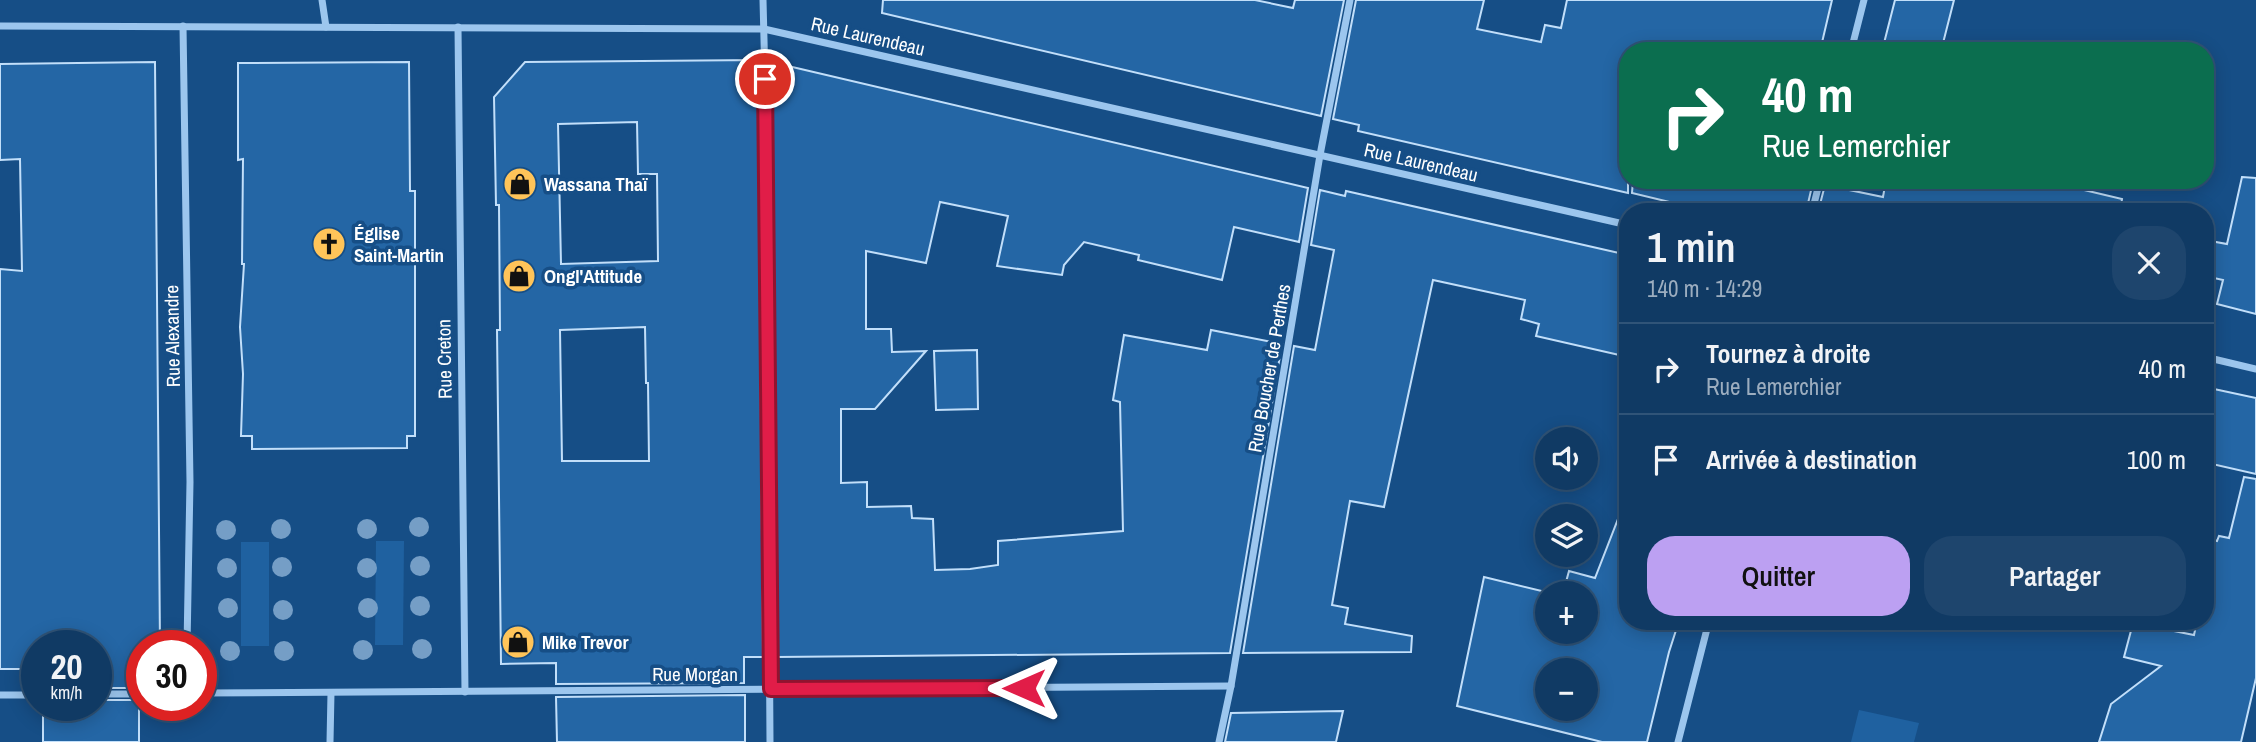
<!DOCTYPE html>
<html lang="fr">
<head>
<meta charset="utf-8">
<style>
	body { margin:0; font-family:"Archivo Narrow",sans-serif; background:#1e456d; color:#f1f3f6; height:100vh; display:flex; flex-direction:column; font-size:26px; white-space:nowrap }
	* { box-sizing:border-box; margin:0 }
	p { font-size:23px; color:#9cadbf }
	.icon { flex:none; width:38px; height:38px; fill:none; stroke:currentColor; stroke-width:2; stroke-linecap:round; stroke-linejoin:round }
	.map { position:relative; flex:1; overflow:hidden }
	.panel { position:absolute; left:1619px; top:203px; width:595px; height:427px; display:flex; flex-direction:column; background:#103a64; border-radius:28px; box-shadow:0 4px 18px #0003,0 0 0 2px #305478 }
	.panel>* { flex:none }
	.hud { position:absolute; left:1619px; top:42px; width:595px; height:147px; border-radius:28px; box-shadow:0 4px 18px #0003,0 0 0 2px #305478; background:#0b6e4f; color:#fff; overflow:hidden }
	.tools { position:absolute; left:1535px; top:427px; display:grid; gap:14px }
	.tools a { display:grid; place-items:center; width:63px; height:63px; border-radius:50%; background:#103a64; box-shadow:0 4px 18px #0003,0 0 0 2px #305478; font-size:35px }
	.speed { position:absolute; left:21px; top:630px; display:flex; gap:14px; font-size:35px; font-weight:700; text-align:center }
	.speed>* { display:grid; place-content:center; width:91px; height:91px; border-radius:50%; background:#103a64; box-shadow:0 4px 18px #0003,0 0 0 2px #305478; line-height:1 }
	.speed small { font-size:18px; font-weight:400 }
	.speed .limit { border:10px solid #d22; background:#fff; color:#111 }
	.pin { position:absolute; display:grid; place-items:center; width:60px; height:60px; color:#fff; margin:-30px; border:4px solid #fff; border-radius:50%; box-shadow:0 2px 7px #0007 }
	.me { position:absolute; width:77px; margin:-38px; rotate:270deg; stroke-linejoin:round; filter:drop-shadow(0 0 5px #0008) }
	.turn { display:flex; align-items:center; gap:24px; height:147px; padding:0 28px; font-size:32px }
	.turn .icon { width:91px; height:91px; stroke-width:2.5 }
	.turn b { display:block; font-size:49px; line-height:60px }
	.round { display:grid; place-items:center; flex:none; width:74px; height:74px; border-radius:28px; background:#1e456d }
	.summary { display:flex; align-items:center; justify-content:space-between; height:119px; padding:0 28px }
	h1 { font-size:42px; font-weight:600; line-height:52px }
	.button { display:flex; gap:14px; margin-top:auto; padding:14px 28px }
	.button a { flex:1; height:80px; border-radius:28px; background:#bca0f2; color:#111; font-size:28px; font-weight:600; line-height:80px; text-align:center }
	.button a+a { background:#1e456d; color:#f1f3f6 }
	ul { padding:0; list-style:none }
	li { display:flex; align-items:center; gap:21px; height:91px; padding:0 28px; border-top:2px solid #305478 }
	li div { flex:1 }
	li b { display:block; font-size:26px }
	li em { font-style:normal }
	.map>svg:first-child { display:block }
	.green { fill:#1f61a0 }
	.building { fill:#2466a5; stroke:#c2dffa; stroke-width:2; fill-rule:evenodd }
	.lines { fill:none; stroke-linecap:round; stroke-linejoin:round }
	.minor { stroke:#9cc6ee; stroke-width:7 }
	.tree { fill:#759ec6 }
	.route-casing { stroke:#92132f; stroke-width:18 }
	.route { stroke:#e11d48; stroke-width:12 }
	.labels { text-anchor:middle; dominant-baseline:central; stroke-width:7; stroke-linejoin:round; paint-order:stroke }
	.street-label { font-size:19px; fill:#fff; stroke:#164e86 }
	.poi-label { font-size:19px; font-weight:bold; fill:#fff; stroke:#164e86; text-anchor:start }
</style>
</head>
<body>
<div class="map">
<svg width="2256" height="742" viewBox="0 0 2256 742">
	<rect width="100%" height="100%" fill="#164e86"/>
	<g class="green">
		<path d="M376 541H404L403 645H375Z"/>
		<rect x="241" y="542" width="28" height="104"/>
		<path d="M1859 710 1919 723 1914 742H1851Z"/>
	</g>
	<g class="building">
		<path d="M883 0H1255L1293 8 1295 0H1344L1321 116 882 13Z"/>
		<path d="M1356 0H1484L1477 29 1541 42 1545 25 1561 28 1567 0H1832L1820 51H1628V193L1358 131 1359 125 1333 119Z"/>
		<path d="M1895 0H1954L1941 51H1882Z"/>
		<path d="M758 60 763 657H744V683L556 684V663L501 664 497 330H500L499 205H496L494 97 525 62ZM637 122 638 174H657L658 261 561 264 558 124ZM645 327 646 383H648L649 461H562L560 330Z"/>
		<path d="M155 62 160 646H142V667H139V688H96V646H37V669H0V269L22 271 20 159 0 160V64Z"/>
		<path d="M409 62 410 191H415V436H407V448L252 449V436H241L243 374 240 327 244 264H242L243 159 238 160V63Z"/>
		<path d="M771 62 1308 188 1299 242 1234 227 1222 280 1138 260 1139 255 1084 242 1064 265 1062 275 997 266 1008 216 940 202 926 263 866 251V329H891L892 352 926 351 875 409H841V483L867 482V507L911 506 912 518 933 519 935 570 970 569 998 565V541L1123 531 1120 402 1113 400 1124 335 1207 350 1211 330 1282 344 1230 653 776 657Z"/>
		<path d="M2242 177 2256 178V314L2217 304 2223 280 2205 276V240L2227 244Z"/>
		<path d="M1633 180H1806L1813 182 1806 212H1711L1632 193Z"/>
		<path d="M1886 180H2042L2122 199 2120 212H1818L1825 185 1883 197Z"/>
		<path d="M1320 190 1345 196 1346 191 1628 255V357L1536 336 1539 324 1521 319 1525 300 1433 280 1384 507 1350 501 1332 605 1348 608 1345 624 1412 636 1411 652 1243 653 1294 346 1315 350 1334 250 1311 245Z"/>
		<path d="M977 350 978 409 936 410 934 351Z"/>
		<path d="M2214 389 2256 398V474L2212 464 2213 455 2205 453V436Z"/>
		<path d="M2244 477 2256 479V678L2241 742H2099L2111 704 2161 666 2124 657 2132 627 2148 630 2149 626 2194 635 2197 621H2205V538L2217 541 2219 536 2229 538Z"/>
		<path d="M1625 501H1628V621H1679L1669 652 1647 742H1602L1457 706 1484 577 1550 593H1547V632H1586V593H1563L1569 571 1595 578ZM1547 670H1586V709H1547Z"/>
		<path d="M745 695V742H557L556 697Z"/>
		<path d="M96 700H139V742H43V705H96Z"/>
		<path d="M1343 711 1336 742H1225L1231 713Z"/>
	</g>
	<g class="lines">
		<g class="minor">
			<path d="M322 0 326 27"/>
			<path d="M763 0 766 119 770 742"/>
			<path d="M0 26 764 29 1628 225"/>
			<path d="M183 26 190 482 187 646"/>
			<path d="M458 27 465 692"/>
			<path d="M1851 51 1864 0"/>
			<path d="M1812 212 1820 180"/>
			<path d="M2205 357 2256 369"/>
			<path d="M201 693 1231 686"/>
			<path d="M96 694H142"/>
			<path d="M0 695H37"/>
			<path d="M330 742 331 693"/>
			<path d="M1219 742 1231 686 1320 155 1350 0"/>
			<path d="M1678 742 1709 621"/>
		</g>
	</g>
	<g class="tree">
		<circle cx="419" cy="527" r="10"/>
		<circle cx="281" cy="529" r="10"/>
		<circle cx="367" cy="529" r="10"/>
		<circle cx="226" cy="530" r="10"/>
		<circle cx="420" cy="566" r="10"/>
		<circle cx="282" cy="567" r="10"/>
		<circle cx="227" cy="568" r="10"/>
		<circle cx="367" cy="568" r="10"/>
		<circle cx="420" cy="606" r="10"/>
		<circle cx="228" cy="608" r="10"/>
		<circle cx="368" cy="608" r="10"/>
		<circle cx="283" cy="610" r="10"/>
		<circle cx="422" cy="649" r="10"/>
		<circle cx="363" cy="650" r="10"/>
		<circle cx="230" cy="651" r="10"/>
		<circle cx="284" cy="651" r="10"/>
	</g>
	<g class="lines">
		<defs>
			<path id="route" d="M765 79 771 689 1024 688"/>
		</defs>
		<use href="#route" class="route-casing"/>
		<use href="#route" class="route"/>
	</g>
	<defs>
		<symbol id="shop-disc" viewBox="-11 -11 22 22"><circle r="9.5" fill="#ffc459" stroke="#164e86"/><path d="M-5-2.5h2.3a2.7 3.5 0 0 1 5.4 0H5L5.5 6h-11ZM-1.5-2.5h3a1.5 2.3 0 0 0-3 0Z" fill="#111"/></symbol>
		<symbol id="church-disc" viewBox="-11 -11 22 22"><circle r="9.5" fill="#ffc459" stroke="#164e86"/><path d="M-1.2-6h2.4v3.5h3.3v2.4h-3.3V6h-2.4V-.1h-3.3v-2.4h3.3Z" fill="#111"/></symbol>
	</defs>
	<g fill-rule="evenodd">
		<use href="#shop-disc" x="501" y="165" width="38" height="38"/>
		<use href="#church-disc" x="310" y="225" width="38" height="38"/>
		<use href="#shop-disc" x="500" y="257" width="38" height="38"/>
		<use href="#shop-disc" x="499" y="623" width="38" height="38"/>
	</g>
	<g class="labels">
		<g class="street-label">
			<text transform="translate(868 36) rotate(13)">Rue Laurendeau</text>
			<text transform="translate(1421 162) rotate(13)">Rue Laurendeau</text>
			<text transform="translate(172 336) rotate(-91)">Rue Alexandre</text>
			<text transform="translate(444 359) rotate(-91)">Rue Creton</text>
			<text transform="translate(1269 368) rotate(-80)">Rue Boucher de Perthes</text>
			<text x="695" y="674">Rue Morgan</text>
		</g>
		<g class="poi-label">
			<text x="544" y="184">Wassana Thaï</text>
			<text x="354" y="233">Église<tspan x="354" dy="22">Saint-Martin</tspan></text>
			<text x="544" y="276">Ongl'Attitude</text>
			<text x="542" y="642">Mike Trevor</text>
		</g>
	</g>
</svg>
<div class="tools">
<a><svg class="icon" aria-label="sound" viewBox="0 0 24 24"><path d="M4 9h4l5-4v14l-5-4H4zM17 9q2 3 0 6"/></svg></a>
<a><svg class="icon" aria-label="layers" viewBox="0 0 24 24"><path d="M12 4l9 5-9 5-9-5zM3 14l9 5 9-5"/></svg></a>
<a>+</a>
<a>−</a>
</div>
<div class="speed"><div>20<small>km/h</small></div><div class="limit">30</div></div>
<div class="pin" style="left:765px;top:79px;background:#d93025"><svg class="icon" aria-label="arrive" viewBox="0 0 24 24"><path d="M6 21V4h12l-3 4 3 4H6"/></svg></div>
<svg class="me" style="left:1024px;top:688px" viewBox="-20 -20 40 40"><path d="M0-17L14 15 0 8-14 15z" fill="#e11d48" stroke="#fff" stroke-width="4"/></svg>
<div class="hud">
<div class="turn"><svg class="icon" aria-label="right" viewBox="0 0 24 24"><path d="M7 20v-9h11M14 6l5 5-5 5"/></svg><div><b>40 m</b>Rue Lemerchier</div></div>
</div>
<section class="panel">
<div class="summary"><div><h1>1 min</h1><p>140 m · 14:29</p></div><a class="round"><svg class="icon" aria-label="close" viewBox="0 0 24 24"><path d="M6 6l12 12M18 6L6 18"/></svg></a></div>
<ul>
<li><svg class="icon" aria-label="right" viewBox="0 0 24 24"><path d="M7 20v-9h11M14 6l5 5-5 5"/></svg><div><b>Tournez à droite</b><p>Rue Lemerchier</p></div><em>40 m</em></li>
<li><svg class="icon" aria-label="arrive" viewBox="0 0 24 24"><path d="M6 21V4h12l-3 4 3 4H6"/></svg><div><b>Arrivée à destination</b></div><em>100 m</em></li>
</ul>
<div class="button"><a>Quitter</a><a>Partager</a></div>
</section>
</div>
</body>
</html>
